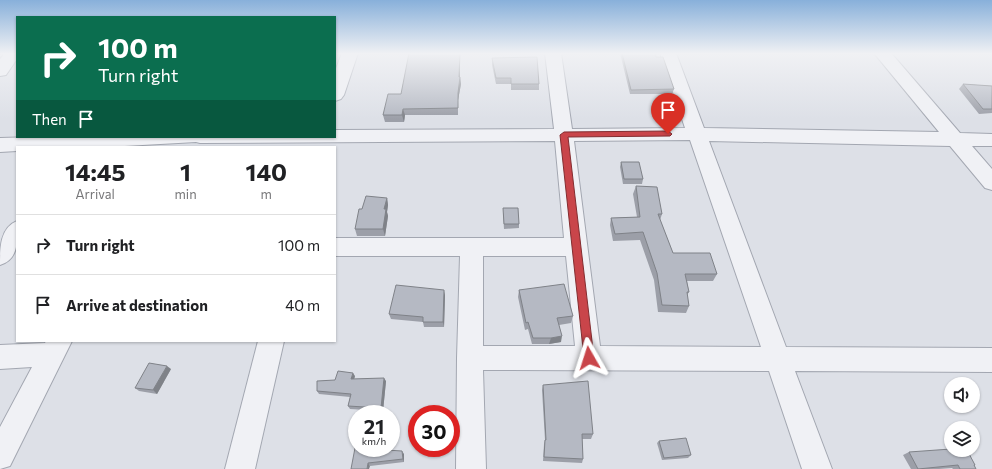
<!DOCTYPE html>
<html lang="en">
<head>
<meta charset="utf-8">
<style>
	body { margin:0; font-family:Commissioner,sans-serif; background:#f6f6f6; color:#202124; height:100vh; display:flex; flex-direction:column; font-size:15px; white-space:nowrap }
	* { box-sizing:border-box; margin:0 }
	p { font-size:13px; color:#757577 }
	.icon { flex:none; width:22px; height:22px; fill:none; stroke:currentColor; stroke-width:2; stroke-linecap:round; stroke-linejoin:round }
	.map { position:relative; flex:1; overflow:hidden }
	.drawer { position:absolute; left:16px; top:146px; width:320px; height:196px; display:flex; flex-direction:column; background:#fff; border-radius:0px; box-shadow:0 1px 3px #0004 }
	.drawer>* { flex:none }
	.banner { position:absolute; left:16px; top:16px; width:320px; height:122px; border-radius:0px; box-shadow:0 1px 3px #0004; background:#0b6e4f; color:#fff; overflow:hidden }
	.fabs { position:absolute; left:944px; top:377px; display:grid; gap:8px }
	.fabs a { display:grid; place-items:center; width:36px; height:36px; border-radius:50%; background:#fff; box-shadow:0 1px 3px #0004; font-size:20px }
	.speed { position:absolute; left:348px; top:405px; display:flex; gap:8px; font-size:20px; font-weight:700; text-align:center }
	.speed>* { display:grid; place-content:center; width:52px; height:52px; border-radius:50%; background:#fff; box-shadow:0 1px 3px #0004; line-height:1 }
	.speed small { font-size:10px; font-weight:400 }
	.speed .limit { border:6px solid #d22; background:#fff; color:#111 }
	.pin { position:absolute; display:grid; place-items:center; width:34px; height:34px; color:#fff; margin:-41px -17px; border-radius:50% 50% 50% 0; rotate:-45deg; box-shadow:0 0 4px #0007 }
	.pin .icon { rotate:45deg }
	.me { position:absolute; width:44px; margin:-22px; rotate:354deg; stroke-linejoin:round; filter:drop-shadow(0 0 3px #0008) }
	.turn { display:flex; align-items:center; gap:14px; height:84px; padding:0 16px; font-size:18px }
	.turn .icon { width:52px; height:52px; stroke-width:2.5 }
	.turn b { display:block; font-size:28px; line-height:34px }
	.then { display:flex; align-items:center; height:38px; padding:0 16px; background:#0003; gap:8px; font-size:15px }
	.eta { display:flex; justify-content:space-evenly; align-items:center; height:68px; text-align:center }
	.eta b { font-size:24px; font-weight:700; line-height:28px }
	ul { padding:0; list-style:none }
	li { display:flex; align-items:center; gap:12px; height:60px; padding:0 16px; border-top:1px solid #e0e0e0 }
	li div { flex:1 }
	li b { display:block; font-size:15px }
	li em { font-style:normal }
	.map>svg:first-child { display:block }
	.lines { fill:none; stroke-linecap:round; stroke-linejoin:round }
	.minor-casing { stroke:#a3a7b1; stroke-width:2 }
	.minor { fill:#f0f1f5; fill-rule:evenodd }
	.wall { fill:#9c9fa8 }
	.shaded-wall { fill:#7f8288 }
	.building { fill:#b5b9c3; stroke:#7f8288 }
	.route { fill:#c9454a; stroke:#832d30 }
</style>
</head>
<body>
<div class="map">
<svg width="992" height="469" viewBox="0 0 992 469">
	<rect width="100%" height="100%" fill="#dde0e7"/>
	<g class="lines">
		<defs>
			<g id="minor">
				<path d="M5 53H17V59L6 75 0 76V59Z"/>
				<path d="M342 53H358L344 95 341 99 335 101V71Z"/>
				<path d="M545 53H561L572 129 685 128 660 53H676L704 128 939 132 874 53H891L960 133 992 134V146H972L992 169V190L985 188 950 146 709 141 786 347 992 348V372L795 371 832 469H802L769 371 483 370 486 469H456L457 358 460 256H335V238H564L555 141 200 143 196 142 107 147H17V151L0 152V138L35 137H335V130L554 129ZM690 140 761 347 600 346 574 141ZM483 256H566L575 346H483Z"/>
				<path d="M17 221C17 239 20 259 0 265 0 248 0 228 17 221Z"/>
				<path d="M46 341H72L10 466 0 469V427L32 367 0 369V345L45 343Z"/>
				<path d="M258 341H284L255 469H225Z"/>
			</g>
		</defs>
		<use href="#minor" class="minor-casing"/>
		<use href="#minor" class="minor"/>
	</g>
	<g class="wall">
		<path d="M412 53H460V77L461 84 458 100V115H405L404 122H385L383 115 401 94Z"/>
		<path d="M620 53H655L656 57 674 89 672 94H630Z"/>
		<path d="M492 58 539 84V90H511V84H496L492 65Z"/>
		<path d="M963 84 992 86V113L979 114 959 89Z"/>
		<path d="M621 162 643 179 642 184H623L620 167Z"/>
		<path d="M636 186 662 214 660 220 673 253 717 274 713 281H687L689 292 687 295 689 306 686 313 658 312 654 280 640 240 613 241 610 225 611 218 637 217 633 194Z"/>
		<path d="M387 198 388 205 387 212 388 216 385 236H357L355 229 362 209Z"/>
		<path d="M503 213 519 224V228L504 229Z"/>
		<path d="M519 290 573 316 571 323 559 325 561 342 549 344H532L528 329 525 330 518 297Z"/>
		<path d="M445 295 444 327H424L423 322 391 319 389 314Z"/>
		<path d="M171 369 157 394 139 391 135 388Z"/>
		<path d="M355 376 354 379 386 381 383 411 350 409 348 406 350 397 319 394 317 391Z"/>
		<path d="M543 385 593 434 591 439H582L583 459 582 463 543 461 544 444 545 440 542 390Z"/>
		<path d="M659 441 691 455 688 458 662 460 657 443Z"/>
		<path d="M355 448 404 454V462L370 466Z"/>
		<path d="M909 452 975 465 974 466 976 469H953L952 468 939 469H911L903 455Z"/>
	</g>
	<g class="shaded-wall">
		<path d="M460 53V82V77L461 84 458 100V115V93L459 77Z"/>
		<path d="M403 109 405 115 404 122 402 115Z"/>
		<path d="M387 198 388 205 387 212 388 216 385 236 383 229 384 209Z"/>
		<path d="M444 290 445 295 444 327 443 322Z"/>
		<path d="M562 336 561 342 549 344 551 338Z"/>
		<path d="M167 366 171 369 157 394 153 390Z"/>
		<path d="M353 373 355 376 353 383 351 379Z"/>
		<path d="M384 378 386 381 383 411 381 408Z"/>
		<path d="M402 451 404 454V462L403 459Z"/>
		<path d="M368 463 370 466 369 469H367Z"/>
	</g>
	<g class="building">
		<path d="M409 53H460L459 77H460L458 93V108L403 109 402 115H383L388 94H401Z"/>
		<path d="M622 53H655L656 57H663L674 89 631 90Z"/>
		<path d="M537 57 539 84H511V78H496L492 58Z"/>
		<path d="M963 84 992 86V109H983Z"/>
		<path d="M621 162H639L643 179H624Z"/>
		<path d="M636 186 657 187 662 214H658L673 253H710L717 274H685L689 292H687L689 306 662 305 657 273 643 232 615 234 611 218 640 217Z"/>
		<path d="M366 196 387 198 384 209H386L383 229H355L359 209H362Z"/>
		<path d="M503 208H518L519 224H504Z"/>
		<path d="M564 284 573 316 557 318 562 336 551 338H533L528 322 526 323 519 290Z"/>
		<path d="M396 285 444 290 443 322H423V317L389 314Z"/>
		<path d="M149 363 167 366 153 390 135 388Z"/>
		<path d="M338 371 353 373 351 379 384 378 381 408 348 406 351 394 317 391V381L335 380Z"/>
		<path d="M588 381 593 434H582L583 459 544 457 545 440H546L543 385Z"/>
		<path d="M686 438 691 455 664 458 659 441Z"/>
		<path d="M355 448 402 451 403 459 368 463 367 469H351Z"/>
		<path d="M951 449V450H967L975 465H974L976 469H960L958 465 918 469 909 452Z"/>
	</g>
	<linearGradient id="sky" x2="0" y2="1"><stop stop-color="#88b0da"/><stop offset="0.45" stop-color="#f0f1f4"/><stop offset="1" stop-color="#f0f1f4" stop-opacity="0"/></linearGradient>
	<rect width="992" height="119" fill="url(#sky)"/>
	<path class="route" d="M668 131 672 134 670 136 568 137 594 358 593 362 589 363 585 362 584 358 560 135 564 132Z"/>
</svg>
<div class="fabs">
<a><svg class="icon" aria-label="sound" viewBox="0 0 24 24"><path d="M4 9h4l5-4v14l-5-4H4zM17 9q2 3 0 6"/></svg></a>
<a><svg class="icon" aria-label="layers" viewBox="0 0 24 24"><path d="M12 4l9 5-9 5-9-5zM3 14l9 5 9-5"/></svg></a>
</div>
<div class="speed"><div>21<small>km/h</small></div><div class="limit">30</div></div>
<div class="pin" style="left:668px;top:134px;background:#d93025"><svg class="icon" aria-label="arrive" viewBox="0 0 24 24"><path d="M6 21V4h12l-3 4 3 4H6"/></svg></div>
<svg class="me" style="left:589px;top:358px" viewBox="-20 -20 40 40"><path d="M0-17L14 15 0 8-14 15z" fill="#c9454a" stroke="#fff" stroke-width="4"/></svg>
<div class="banner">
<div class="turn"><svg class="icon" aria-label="right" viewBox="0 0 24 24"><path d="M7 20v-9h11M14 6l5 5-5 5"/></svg><div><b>100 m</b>Turn right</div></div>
<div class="then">Then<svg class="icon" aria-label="arrive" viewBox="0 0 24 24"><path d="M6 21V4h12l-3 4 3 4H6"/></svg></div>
</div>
<section class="drawer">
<div class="eta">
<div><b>14:45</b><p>Arrival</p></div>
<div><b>1</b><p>min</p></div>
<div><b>140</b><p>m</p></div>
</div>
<ul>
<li><svg class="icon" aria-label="right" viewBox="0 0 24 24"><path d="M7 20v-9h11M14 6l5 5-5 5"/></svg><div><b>Turn right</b></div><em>100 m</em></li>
<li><svg class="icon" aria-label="arrive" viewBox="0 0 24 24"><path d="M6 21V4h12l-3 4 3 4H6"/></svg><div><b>Arrive at destination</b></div><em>40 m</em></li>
</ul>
</section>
</div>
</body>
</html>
